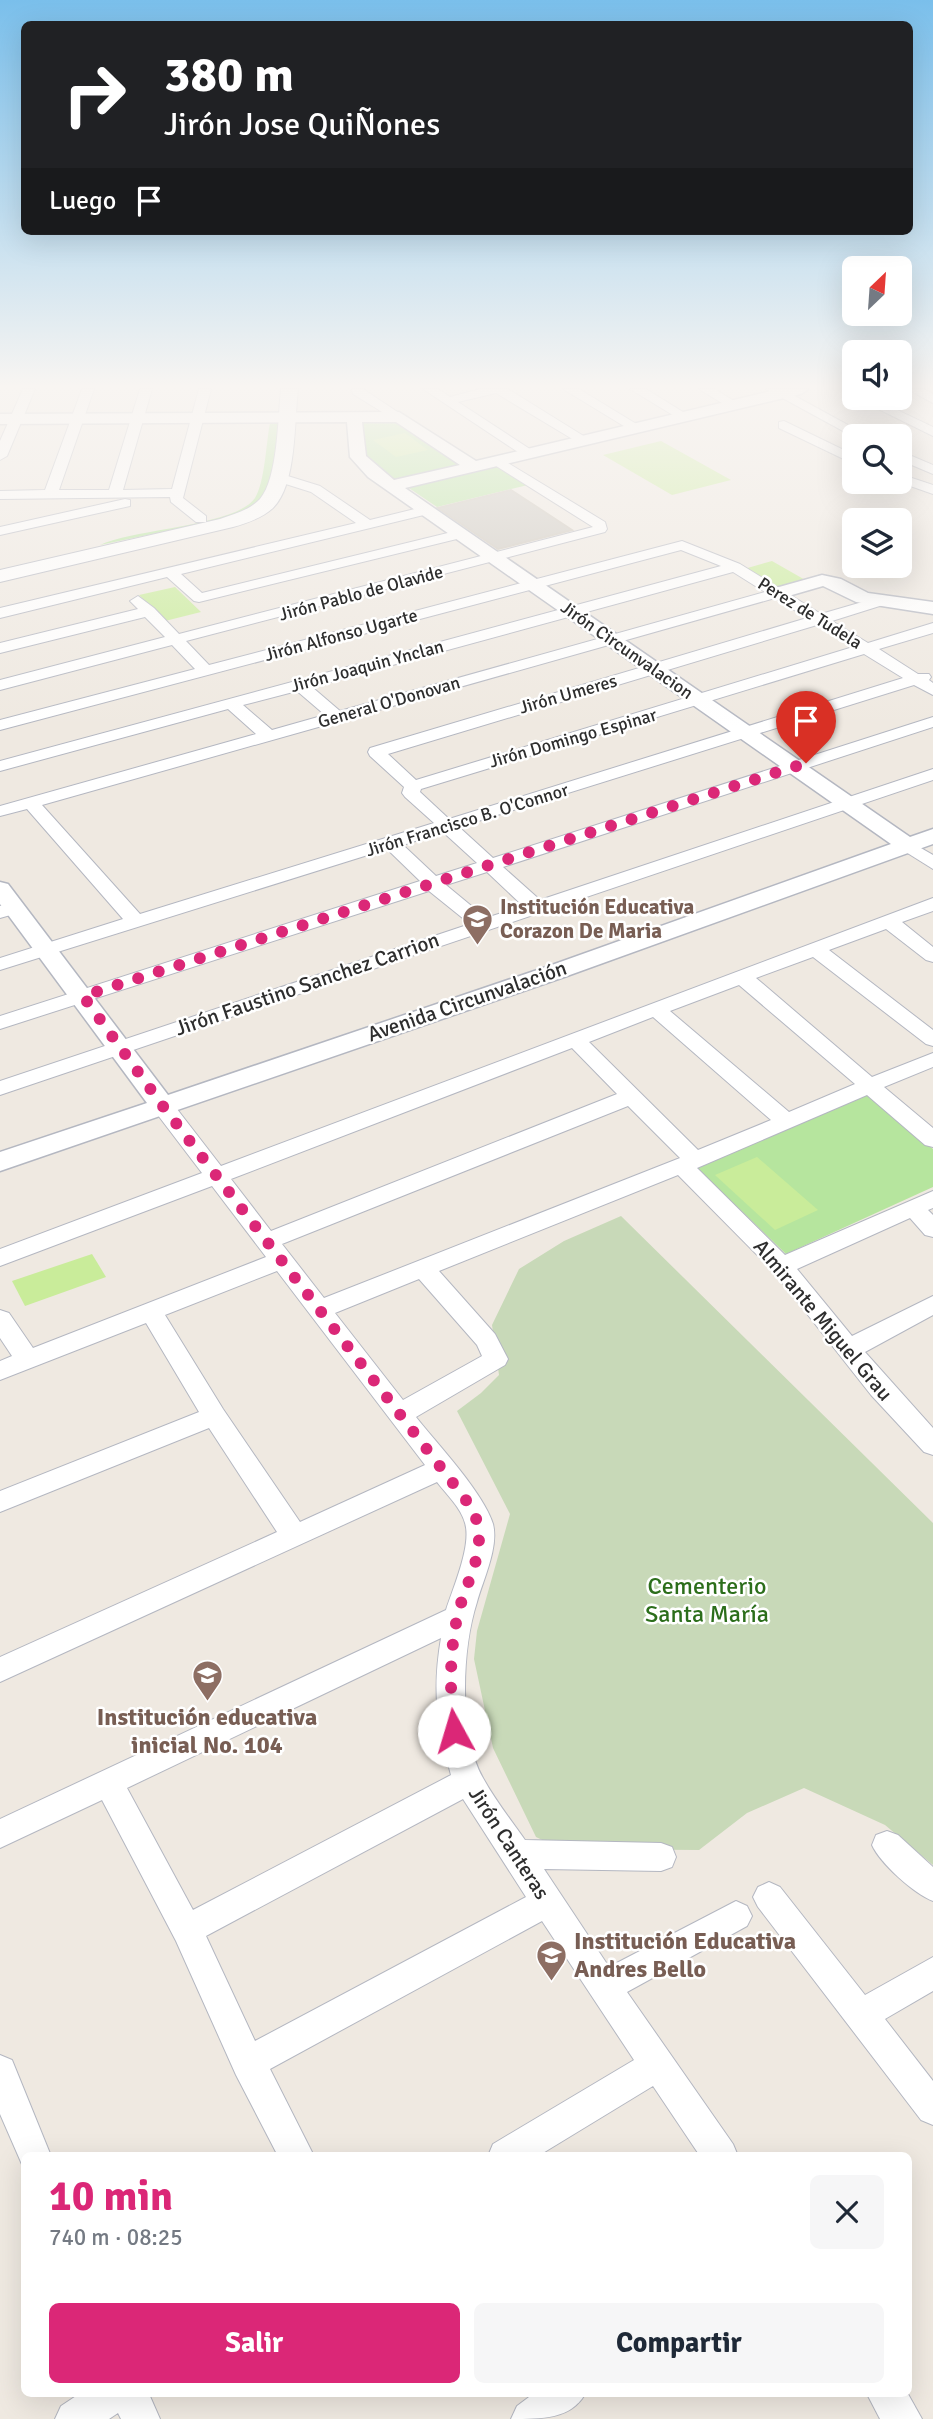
<!DOCTYPE html>
<html lang="es">
<head>
<meta charset="utf-8">
<style>
	body { margin:0; font-family:Signika,sans-serif; background:#f6f6f7; color:#1f2937; height:100vh; display:flex; flex-direction:column; font-size:26px; white-space:nowrap }
	* { box-sizing:border-box; margin:0 }
	p { font-size:23px; color:#747a83 }
	.icon { flex:none; width:38px; height:38px; fill:none; stroke:currentColor; stroke-width:2; stroke-linecap:round; stroke-linejoin:round }
	.map { position:relative; flex:1; overflow:hidden }
	.panel { position:absolute; left:21px; top:2152px; width:891px; height:245px; display:flex; flex-direction:column; background:#fff; border-radius:10px; box-shadow:0 7px 28px #0002 }
	.panel>* { flex:none }
	.guide { position:absolute; left:21px; top:21px; width:892px; height:214px; border-radius:10px; box-shadow:0 7px 28px #0002; background:#202124; color:#fff; overflow:hidden }
	.needle { width:46px; rotate:25deg }
	.tools { position:absolute; left:842px; top:256px; display:grid; gap:14px }
	.tools a { display:grid; place-items:center; width:70px; height:70px; border-radius:10px; background:#fff; box-shadow:0 7px 28px #0002; font-size:35px }
	.pin { position:absolute; display:grid; place-items:center; width:60px; height:60px; color:#fff; margin:-72px -30px; border-radius:50% 50% 50% 0; rotate:-45deg; box-shadow:0 0 7px #0007 }
	.pin .icon { rotate:45deg }
	.me { position:absolute; width:77px; margin:-38px; rotate:354deg; stroke-linejoin:round; filter:drop-shadow(0 0 5px #0008) }
	.turn { display:flex; align-items:center; gap:24px; height:147px; padding:0 28px; font-size:32px }
	.turn .icon { width:91px; height:91px; stroke-width:2.5 }
	.turn b { display:block; font-size:49px; line-height:60px }
	.then { display:flex; align-items:center; height:66px; padding:0 28px; background:#0003; gap:14px; font-size:26px }
	.round { display:grid; place-items:center; flex:none; width:74px; height:74px; border-radius:10px; background:#f6f6f7 }
	.overview { display:flex; align-items:center; justify-content:space-between; height:119px; padding:0 28px }
	h1 { font-size:42px; font-weight:800; line-height:52px; color:#db2777 }
	.button { display:flex; gap:14px; margin-top:auto; padding:14px 28px }
	.button a { flex:1; height:80px; border-radius:10px; background:#db2777; color:#fff; font-size:28px; font-weight:800; line-height:80px; text-align:center }
	.button a+a { background:#f6f6f7; color:#1f2937 }
	.map>svg:first-child { display:block }
	.green { fill:#b6e59e }
	.cemetery { fill:#c8d9b8 }
	.pitch { fill:#c9ec9a }
	.building { fill:#cbc7bf; stroke:#cbc5ba; stroke-width:2 }
	.lines { fill:none; stroke-linecap:round; stroke-linejoin:round }
	.minor-casing { stroke:#b4b7c1; stroke-width:2 }
	.tertiary-casing { stroke:#b4b7c1; stroke-width:3 }
	.secondary-casing { stroke:#b4b7c1; stroke-width:2 }
	.minor { fill:#fff; fill-rule:evenodd }
	.tertiary { fill:#fff; fill-rule:evenodd }
	.secondary { fill:#fff; fill-rule:evenodd }
	.route { stroke:#db2777; stroke-width:12; stroke-dasharray:0 21.6 }
	.labels { text-anchor:middle; dominant-baseline:central; stroke-width:5; stroke-linejoin:round; paint-order:stroke }
	.far-street-label { font-size:18px; fill:#2e2e2e; stroke:#fff }
	.education-label { font-size:21px; font-weight:bold; fill:#785e54; stroke:#fff; text-anchor:start }
	.street-label { font-size:21px; fill:#2e2e2e; stroke:#fff }
	.near-park-label { font-size:24px; fill:#2c6e1b; stroke:#fff }
	.near-education-label { font-size:24px; font-weight:bold; fill:#785e54; stroke:#fff }
</style>
</head>
<body>
<div class="map">
<svg width="933" height="2419" viewBox="0 0 933 2419">
	<rect width="100%" height="100%" fill="#efe9e1"/>
	<g class="green">
		<path d="M361 418H396L468 465 396 482 362 453Z"/>
		<path d="M270 423H279L270 486 263 500 234 517 100 545C133 529 236 526 255 498 265 482 266 443 270 423Z"/>
		<path d="M497 465 528 485 437 507 406 486Z"/>
		<path d="M870 1094 933 1149V1187L786 1254 695 1166Z"/>
	</g>
	<path class="cemetery" d="M621 1216 933 1523V1865L885 1825 804 1788 747 1813 699 1850 561 1849 536 1837 493 1748 474 1659 477 1631 510 1514 457 1411 481 1393 499 1375 492 1325 519 1269 564 1241Z"/>
	<g class="pitch">
		<path d="M405 433 428 450 396 457 373 440Z"/>
		<path d="M661 441 731 480 672 495 603 455Z"/>
		<path d="M772 561 807 581 779 589 744 569Z"/>
		<path d="M175 587 201 612 165 621 139 595Z"/>
		<path d="M757 1157 818 1210 775 1230 715 1175Z"/>
		<path d="M92 1254 106 1277 25 1306 12 1281Z"/>
	</g>
	<path class="building" d="M511 490 572 530 498 549 438 508Z"/>
	<g class="lines">
		<defs>
			<g id="minor">
				<path d="M23 389H35L7 456 0 460V441Z"/>
				<path d="M82 389H94L59 490H109L140 389H152L123 490 172 489 199 389H211L183 498 206 516V522H196L171 502 170 497 0 499V491L45 490Z"/>
				<path d="M352 389H363L405 417 403 420H395L353 394Z"/>
				<path d="M423 389H438L450 397 480 389H508L590 440 584 444 579 443 496 393 458 402 536 453 534 456H524Z"/>
				<path d="M563 389H579L643 428 637 432 632 431Z"/>
				<path d="M630 389H646L691 417 689 420H681Z"/>
				<path d="M699 389H715L740 405 738 408H730Z"/>
				<path d="M766 389H782L868 436 854 437Z"/>
				<path d="M907 389H924L933 394V403Z"/>
				<path d="M854 397H870L933 427V436Z"/>
				<path d="M784 421 854 455V464L779 428V422Z"/>
				<path d="M900 451 933 465V474L900 460Z"/>
				<path d="M498 457 605 522 607 529 605 532 186 641 209 665 682 541 740 564 821 614 876 598H886L889 601 886 604 832 621 868 643 933 623V633L879 649 918 674H929L931 677 929 680 933 683V695L914 685 459 827 493 858 933 717V727L503 867 540 900 933 769V780L0 1095V1081L470 924 429 891 0 1029V1016L420 881 387 849 0 970V958L123 919 27 809 0 816V806L256 734 228 709 0 771V761L721 566 681 550 0 730V720L195 669 172 645 0 690V680L165 637 145 617 0 653V643L138 609 130 601 138 596 154 608 179 634 593 527 493 464 491 461ZM733 572 765 592 340 711 312 687ZM775 598 807 618 370 748 368 752 370 756 404 787 402 793 405 797 434 823 140 914 42 805ZM817 625 853 647 416 780 388 754ZM864 654 903 678 449 819 420 792 421 789ZM297 691 325 715 272 730 243 705ZM443 832 477 863 436 876 403 845ZM487 872 523 906 486 918 446 885Z"/>
				<path d="M278 473 320 486 370 520 427 506 434 510 432 513 181 574 202 593 460 530 467 534 465 537 199 602 194 601 167 577 0 618V608L356 523 311 492 273 480 271 477Z"/>
				<path d="M900 474 933 485V494L896 481H900Z"/>
				<path d="M125 499 130 500V506L0 535V527Z"/>
				<path d="M907 840 933 855V869L901 849 898 845Z"/>
				<path d="M933 898V911L902 922 933 947V962L926 960 886 929 829 950 933 1030V1046L926 1044 813 957 756 978 872 1077 933 1053V1067L884 1087 933 1128V1147L925 1145 867 1095 697 1168 785 1255 933 1191V1208L928 1210 933 1215V1237L925 1235 910 1218 797 1269 852 1336 933 1296V1315L865 1352 933 1428V1455L924 1452 871 1395 774 1272 678 1175 439 1271 495 1334 508 1359 505 1365 416 1417C438 1445 483 1492 493 1524 499 1547 483 1580 477 1602 462 1649 458 1734 483 1778 495 1800 511 1820 525 1840L661 1843 672 1847 676 1857 672 1867 661 1871 544 1869 609 1967 736 1901 747 1906 752 1916 747 1926 627 1992 733 2144 738 2156H700L653 2086 538 2156H488L493 2144 634 2060 542 1921 270 2069 314 2156H278L236 2075 176 1941 102 1800 0 1848V1819L446 1610C453 1588 472 1545 465 1523 461 1508 447 1495 437 1482L0 1682V1657L277 1532 209 1428 0 1512V1491L199 1412 146 1323 0 1380V1361L12 1356 0 1338V1310L9 1313 33 1348 266 1257 212 1186 0 1266V1249L202 1173 154 1110 151 1105 154 1100H170L221 1166ZM739 985 855 1084 789 1112 670 1011ZM653 1017 771 1120 698 1150 589 1042ZM572 1048 617 1094 271 1231 231 1179ZM628 1106 680 1158 324 1298 282 1244ZM277 1271 425 1465 300 1522 223 1409 165 1315ZM419 1279 477 1345 482 1356 403 1400 335 1313ZM441 1638C432 1692 437 1722 451 1775L193 1910 127 1788ZM463 1799 526 1897 255 2041 206 1936Z"/>
				<path d="M14 902 21 904 23 908 21 912 0 918V906Z"/>
				<path d="M887 1831 898 1835 933 1867V1901C914 1894 880 1863 872 1845L876 1835Z"/>
				<path d="M769 1882 780 1887 865 1995 933 1957V1991L885 2019 933 2081V2125L921 2120 758 1907 753 1897 758 1887Z"/>
				<path d="M0 2055 12 2060 51 2156H24V2169L0 2114Z"/>
				<path d="M79 2394H149L160 2419H121L118 2413 109 2419H55L61 2406Z"/>
				<path d="M533 2394H585C571 2419 542 2419 511 2419L517 2406Z"/>
				<path d="M867 2394H908L922 2419H880Z"/>
			</g>
			<g id="tertiary">
				<path d="M780 389H808L801 394 405 488 910 837 933 829V844L567 976 0 1171V1152L147 1103 0 904V882L8 884 168 1095 549 966 891 844 368 477 350 457 347 422 0 424V414L399 412 476 461ZM362 422H396L460 465 394 480 366 456Z"/>
				<path d="M822 575 841 579 868 593 933 602V614L856 602 823 586 778 599 769 593 772 589Z"/>
			</g>
			<path id="secondary" d="M281 389H298C294 422 297 484 273 508 262 518 247 523 233 527L0 582V570L220 519C234 514 250 510 260 499 278 478 278 417 281 389Z"/>
		</defs>
		<use href="#minor" class="minor-casing"/>
		<use href="#tertiary" class="tertiary-casing"/>
		<use href="#secondary" class="secondary-casing"/>
		<use href="#minor" class="minor"/>
		<use href="#tertiary" class="tertiary"/>
		<use href="#secondary" class="secondary"/>
	</g>
	<linearGradient id="sky" x2="0" y2="1"><stop stop-color="#7abfeb"/><stop offset="0.53" stop-color="#f8f5f2"/><stop offset="1" stop-color="#f8f5f2" stop-opacity="0"/></linearGradient>
	<rect width="933" height="728" fill="url(#sky)"/>
	<g class="lines">
		<path class="route" d="M454 1731C450 1691 449 1658 457 1618 466 1577 491 1550 472 1508L162 1105 83 996 806 763"/>
	</g>
	<defs>
		<symbol id="school-pin" viewBox="-11 -11 22 30"><path d="M0 17L-7.5 6A9.5 9.5 0 1 1 7.5 6Z" fill="#8d6e63" stroke="#fff"/><path d="M0-5L7-2L0 1L-7-2ZM-4 1L0 2.5L4 1V4Q0 6-4 4Z" fill="#fff"/></symbol>
	</defs>
	<g fill-rule="evenodd">
		<use href="#school-pin" x="460" y="902" width="35" height="47"/>
		<use href="#school-pin" x="190" y="1658" width="35" height="47"/>
		<use href="#school-pin" x="534" y="1938" width="35" height="47"/>
	</g>
	<g class="labels">
		<g class="far-street-label">
			<text transform="translate(361 593) rotate(-15)">Jirón Pablo de Olavide</text>
			<text transform="translate(810 613) rotate(32)">Perez de Tudela</text>
			<text transform="translate(341 635) rotate(-15)">Jirón Alfonso Ugarte</text>
			<text transform="translate(627 650) rotate(35)">Jirón Circunvalacion</text>
			<text transform="translate(367 666) rotate(-15)">Jirón Joaquin Ynclan</text>
			<text transform="translate(568 694) rotate(-16)">Jirón Umeres</text>
			<text transform="translate(389 702) rotate(-16)">General O'Donovan</text>
			<text transform="translate(573 738) rotate(-16)">Jirón Domingo Espinar</text>
			<text transform="translate(467 820) rotate(-17)">Jirón Francisco B. O'Connor</text>
		</g>
		<g class="education-label">
			<text x="500" y="907">Institución Educativa<tspan x="500" dy="24">Corazon De Maria</tspan></text>
		</g>
		<g class="street-label">
			<text transform="translate(307 984) rotate(-19)">Jirón Faustino Sanchez Carrion</text>
			<text transform="translate(467 1001) rotate(-19)">Avenida Circunvalación</text>
			<text transform="translate(823 1320) rotate(50)">Almirante Miguel Grau</text>
			<text transform="translate(509 1843) rotate(57)">Jirón Canteras</text>
		</g>
		<g class="near-park-label">
			<text x="707" y="1586">Cementerio<tspan x="707" dy="28">Santa María</tspan></text>
		</g>
		<g class="near-education-label">
			<text x="207" y="1717">Institución educativa<tspan x="207" dy="28">inicial No. 104</tspan></text>
			<text x="574" y="1941" text-anchor="start">Institución Educativa<tspan x="574" dy="28">Andres Bello</tspan></text>
		</g>
	</g>
</svg>
<div class="tools">
<a><svg class="needle" viewBox="-14 -14 28 28"><path d="M0-13l5 13h-10z" fill="#e53935"/><path d="M0 13l5-13h-10z" fill="#747a83"/></svg></a>
<a><svg class="icon" aria-label="sound" viewBox="0 0 24 24"><path d="M4 9h4l5-4v14l-5-4H4zM17 9q2 3 0 6"/></svg></a>
<a><svg class="icon" aria-label="search" viewBox="0 0 24 24"><circle cx="10" cy="10" r="6"/><path d="M15 15l6 6"/></svg></a>
<a><svg class="icon" aria-label="layers" viewBox="0 0 24 24"><path d="M12 4l9 5-9 5-9-5zM3 14l9 5 9-5"/></svg></a>
</div>
<div class="pin" style="left:806px;top:763px;background:#d93025"><svg class="icon" aria-label="arrive" viewBox="0 0 24 24"><path d="M6 21V4h12l-3 4 3 4H6"/></svg></div>
<svg class="me" style="left:454px;top:1731px" viewBox="-20 -20 40 40"><circle r="19" fill="#fff"/><path d="M0-13L10 11 0 6-10 11z" fill="#db2777"/></svg>
<div class="guide">
<div class="turn"><svg class="icon" aria-label="right" viewBox="0 0 24 24"><path d="M7 20v-9h11M14 6l5 5-5 5"/></svg><div><b>380 m</b>Jirón Jose QuiÑones</div></div>
<div class="then">Luego<svg class="icon" aria-label="arrive" viewBox="0 0 24 24"><path d="M6 21V4h12l-3 4 3 4H6"/></svg></div>
</div>
<section class="panel">
<div class="overview"><div><h1>10 min</h1><p>740 m · 08:25</p></div><a class="round"><svg class="icon" aria-label="close" viewBox="0 0 24 24"><path d="M6 6l12 12M18 6L6 18"/></svg></a></div>
<div class="button"><a>Salir</a><a>Compartir</a></div>
</section>
</div>
</body>
</html>
